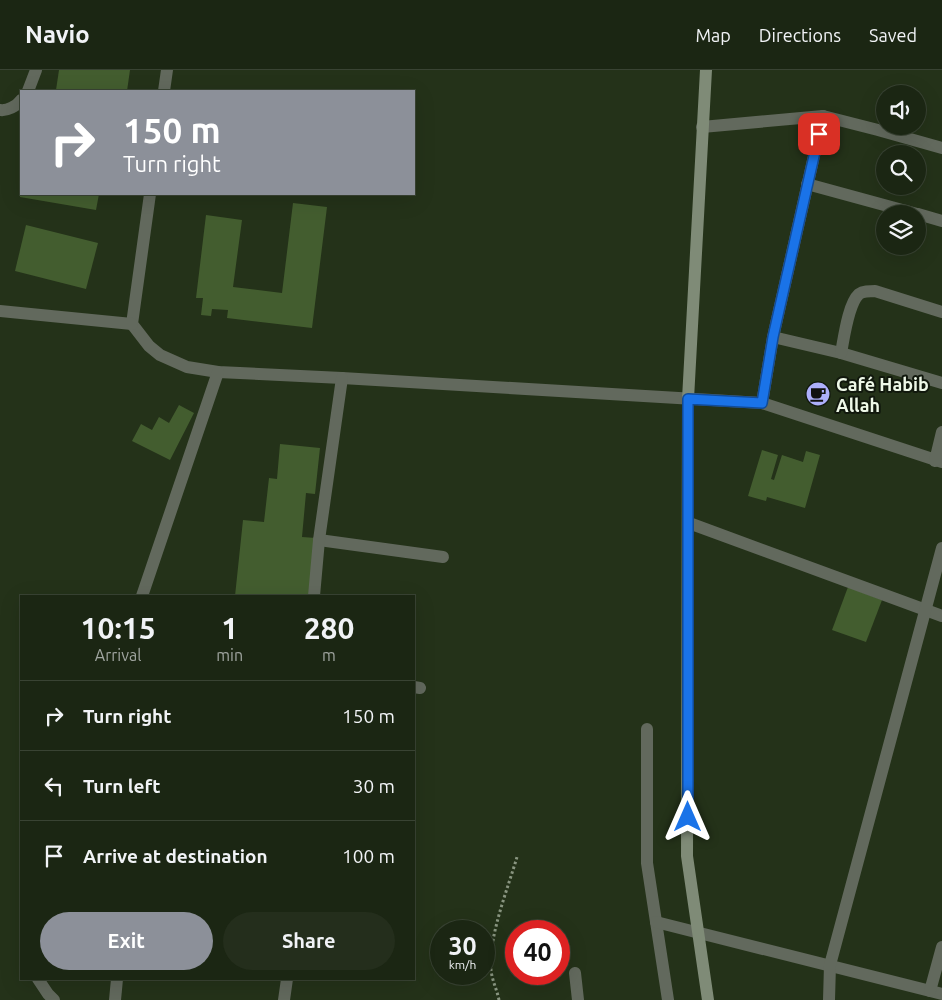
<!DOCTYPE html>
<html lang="en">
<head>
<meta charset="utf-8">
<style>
	body { margin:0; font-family:Ubuntu,sans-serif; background:#242e1c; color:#f1f3f6; height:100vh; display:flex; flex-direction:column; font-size:19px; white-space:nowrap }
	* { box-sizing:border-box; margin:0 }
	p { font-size:16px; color:#a0a5a0 }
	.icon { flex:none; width:28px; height:28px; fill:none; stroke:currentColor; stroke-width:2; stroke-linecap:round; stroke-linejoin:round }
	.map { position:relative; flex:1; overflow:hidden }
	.side { position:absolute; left:20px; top:525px; width:395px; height:385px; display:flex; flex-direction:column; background:#1b2613; border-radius:0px; box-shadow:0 5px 20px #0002,0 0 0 1px #394333 }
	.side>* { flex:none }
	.banner { position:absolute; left:20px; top:20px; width:395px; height:105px; border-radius:0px; box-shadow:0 5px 20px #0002,0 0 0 1px #394333; background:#8c9099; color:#fff; overflow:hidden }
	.buttons { position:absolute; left:876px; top:15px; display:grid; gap:10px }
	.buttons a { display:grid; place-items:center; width:50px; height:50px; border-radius:50%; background:#1b2613; box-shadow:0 5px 20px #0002,0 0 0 1px #394333; font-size:25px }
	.speed { position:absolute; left:430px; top:850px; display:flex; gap:10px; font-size:25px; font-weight:700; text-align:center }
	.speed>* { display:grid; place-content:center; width:65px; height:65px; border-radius:50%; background:#1b2613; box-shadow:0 5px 20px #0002,0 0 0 1px #394333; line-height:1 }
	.speed small { font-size:12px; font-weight:400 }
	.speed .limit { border:8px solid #d22; background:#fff; color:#111 }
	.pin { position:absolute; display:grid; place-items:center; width:42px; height:42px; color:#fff; margin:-21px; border-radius:10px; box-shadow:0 2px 8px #0006 }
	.me { position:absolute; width:55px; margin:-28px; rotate:0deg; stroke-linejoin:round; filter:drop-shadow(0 0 4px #0008) }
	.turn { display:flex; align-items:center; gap:18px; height:105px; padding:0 20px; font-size:22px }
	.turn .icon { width:65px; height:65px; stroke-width:2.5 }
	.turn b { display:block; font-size:35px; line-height:42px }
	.eta { display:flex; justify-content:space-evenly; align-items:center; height:85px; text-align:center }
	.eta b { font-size:30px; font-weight:700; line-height:35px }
	.primary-button { display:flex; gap:10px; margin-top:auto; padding:10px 20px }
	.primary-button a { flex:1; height:58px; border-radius:30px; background:#8c9099; color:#fff; font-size:20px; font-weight:700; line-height:58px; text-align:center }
	.primary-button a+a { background:#242e1c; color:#f1f3f6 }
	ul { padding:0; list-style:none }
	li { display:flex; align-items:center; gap:15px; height:70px; padding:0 20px; border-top:1px solid #394333 }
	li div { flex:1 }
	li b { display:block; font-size:19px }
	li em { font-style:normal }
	header { display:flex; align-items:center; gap:30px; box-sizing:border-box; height:70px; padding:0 25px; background:#1b2613; border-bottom:1px solid #394333 }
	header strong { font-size:24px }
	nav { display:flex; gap:28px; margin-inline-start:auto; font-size:18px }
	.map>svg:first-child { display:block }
	.building { fill:#435d2f }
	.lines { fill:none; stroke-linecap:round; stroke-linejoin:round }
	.path { stroke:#899580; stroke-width:3; stroke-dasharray:2.5 2.5; stroke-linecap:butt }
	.street { stroke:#62695d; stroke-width:12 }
	.secondary { stroke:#7f8b77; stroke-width:12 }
	.route-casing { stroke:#114b97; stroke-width:12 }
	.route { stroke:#1a73e8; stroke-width:9 }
	.labels { text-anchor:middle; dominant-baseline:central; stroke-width:4; stroke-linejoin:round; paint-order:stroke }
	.poi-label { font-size:18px; font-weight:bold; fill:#eef8e8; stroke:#11180d; text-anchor:start }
</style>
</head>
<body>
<header>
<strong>Navio</strong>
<nav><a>Map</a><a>Directions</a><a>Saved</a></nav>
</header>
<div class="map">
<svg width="942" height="930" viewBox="0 0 942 930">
	<rect width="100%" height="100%" fill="#243219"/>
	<g class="building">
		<path d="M59 0H130L127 21 56 20Z"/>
		<path d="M20 124H99L96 140 20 127Z"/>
		<path d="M293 133 327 137 312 258 227 248 228 240 212 239 211 246 201 245 203 228H196L206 145 242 150 233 217 282 223Z"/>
		<path d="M26 155 98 173 86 219 15 201Z"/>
		<path d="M179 335 194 343 170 390 132 371 141 354 152 360 159 347 169 353Z"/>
		<path d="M280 374 320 378 315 424 306 423 302 467 316 468 309 526H235L243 450 264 452 269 408 277 409Z"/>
		<path d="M762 380 778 385 771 409 774 410 782 385 803 392 806 381 820 385 805 438 767 427 766 431 748 426Z"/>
		<path d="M848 517 882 530 866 572 832 560Z"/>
	</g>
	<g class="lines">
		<path class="path" d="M499 930C497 920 492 910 491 900 488 868 508 818 517 787"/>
		<g class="street">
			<path d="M28 21 36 0"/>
			<path d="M164 21 167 0"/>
			<path d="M0 40C7 41 17 36 21 30"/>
			<path d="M702 57 823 46"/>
			<path d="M942 78 878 60 823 46 773 267 762 333 942 392"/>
			<path d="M807 114 917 144"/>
			<path d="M150 124 132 254 149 276 160 285 187 297 218 302 342 308 762 333"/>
			<path d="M918 144 942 151"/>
			<path d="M0 241 132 254"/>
			<path d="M773 267 841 283 942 313"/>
			<path d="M841 283C844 268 848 234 859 224 863 221 869 221 875 221L942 242"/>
			<path d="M935 391 942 362"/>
			<path d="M689 453 942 546"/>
			<path d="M319 470 443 487"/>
			<path d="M142 526 218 302"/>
			<path d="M314 526 319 470 342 308"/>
			<path d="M414 617 420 618"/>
			<path d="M647 659V793L668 930"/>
			<path d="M656 852 942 924"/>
			<path d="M575 903 578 930"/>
			<path d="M38 909 48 924 54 930"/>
			<path d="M930 921 942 877"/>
			<path d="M115 930 117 909"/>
			<path d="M284 930 287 909"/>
			<path d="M829 930 830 895 942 478"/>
		</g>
		<path class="secondary" d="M706 0 688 329 687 786 708 930"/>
	</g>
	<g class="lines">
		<defs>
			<path id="route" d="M688 747V329L762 333 773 267 819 64"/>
		</defs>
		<use href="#route" class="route-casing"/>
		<use href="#route" class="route"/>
	</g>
	<defs>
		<symbol id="cafe-disc" viewBox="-11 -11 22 22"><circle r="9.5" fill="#adaffb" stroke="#11180d"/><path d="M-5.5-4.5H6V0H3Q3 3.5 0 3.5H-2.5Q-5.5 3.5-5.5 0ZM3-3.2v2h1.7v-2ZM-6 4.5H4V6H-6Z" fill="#111"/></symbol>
	</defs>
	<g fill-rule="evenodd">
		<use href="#cafe-disc" x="804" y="310" width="28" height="28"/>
	</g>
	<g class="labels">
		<g class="poi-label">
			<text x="836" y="314">Café Habib<tspan x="836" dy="21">Allah</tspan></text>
		</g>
	</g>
</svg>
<div class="buttons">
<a><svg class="icon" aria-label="sound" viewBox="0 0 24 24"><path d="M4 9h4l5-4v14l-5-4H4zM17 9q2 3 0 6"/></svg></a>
<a><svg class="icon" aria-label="search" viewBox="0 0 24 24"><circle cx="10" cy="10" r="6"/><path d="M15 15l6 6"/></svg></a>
<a><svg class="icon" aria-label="layers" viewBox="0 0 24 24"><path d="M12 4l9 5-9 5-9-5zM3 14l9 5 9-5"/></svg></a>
</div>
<div class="speed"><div>30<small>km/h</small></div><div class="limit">40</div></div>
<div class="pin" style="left:819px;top:64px;background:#d93025"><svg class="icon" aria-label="arrive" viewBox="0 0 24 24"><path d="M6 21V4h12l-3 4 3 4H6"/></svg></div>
<svg class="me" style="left:688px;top:747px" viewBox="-20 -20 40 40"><path d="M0-17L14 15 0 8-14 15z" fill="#1a73e8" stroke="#fff" stroke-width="4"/></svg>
<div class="banner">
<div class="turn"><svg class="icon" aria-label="right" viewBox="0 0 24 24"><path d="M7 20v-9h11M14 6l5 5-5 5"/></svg><div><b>150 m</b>Turn right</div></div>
</div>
<section class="side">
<div class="eta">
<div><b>10:15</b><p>Arrival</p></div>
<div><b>1</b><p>min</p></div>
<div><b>280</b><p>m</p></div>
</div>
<ul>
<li><svg class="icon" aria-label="right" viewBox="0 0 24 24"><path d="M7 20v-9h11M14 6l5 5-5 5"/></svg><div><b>Turn right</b></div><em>150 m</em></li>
<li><svg class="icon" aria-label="left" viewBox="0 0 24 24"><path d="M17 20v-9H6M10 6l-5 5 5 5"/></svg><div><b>Turn left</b></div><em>30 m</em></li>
<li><svg class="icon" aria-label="arrive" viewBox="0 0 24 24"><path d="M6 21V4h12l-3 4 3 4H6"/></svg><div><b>Arrive at destination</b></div><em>100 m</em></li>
</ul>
<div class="primary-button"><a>Exit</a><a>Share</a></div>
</section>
</div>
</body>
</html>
